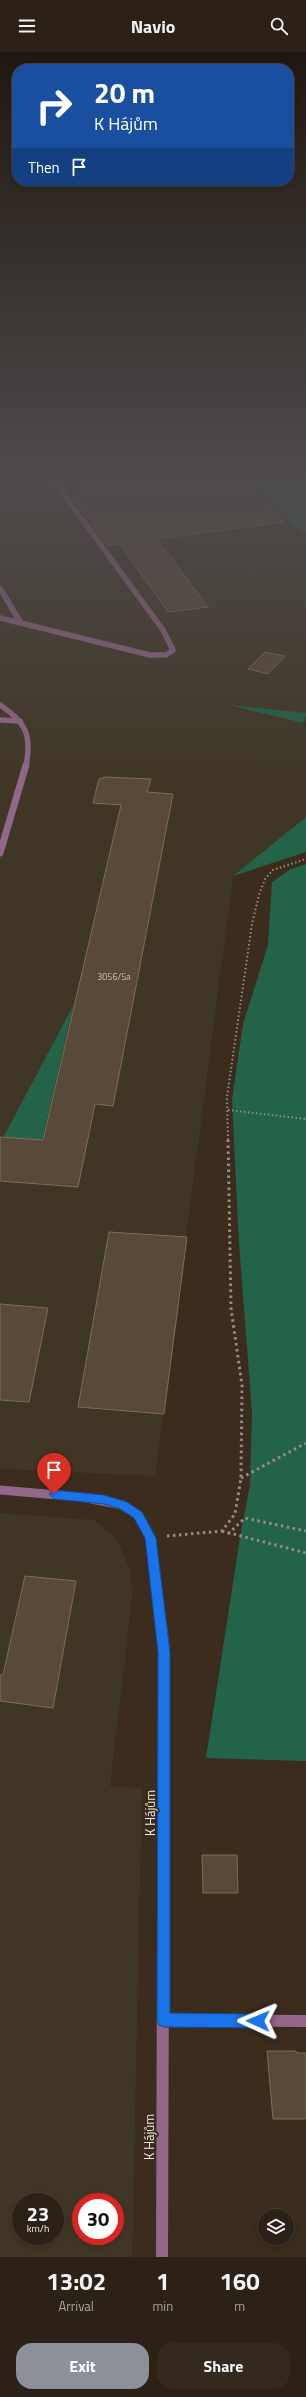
<!DOCTYPE html>
<html lang="en">
<head>
<meta charset="utf-8">
<style>
	body { margin:0; font-family:"Titillium Web",sans-serif; background:#34291f; color:#f1f3f6; height:100vh; display:flex; flex-direction:column; font-size:15px; white-space:nowrap }
	* { box-sizing:border-box; margin:0 }
	p { font-size:13px; color:#a6a3a1 }
	.icon { flex:none; width:22px; height:22px; fill:none; stroke:currentColor; stroke-width:2; stroke-linecap:round; stroke-linejoin:round }
	.map { position:relative; height:2205px; overflow:hidden }
	.panel { display:flex; flex-direction:column; background:#2c2116; flex:1 }
	.panel>* { flex:none }
	.hud { position:absolute; left:12px; top:12px; width:282px; height:122px; border-radius:16px; box-shadow:0 2px 6px #0003,0 0 0 1px #483e35; background:#1a4fa0; color:#fff; overflow:hidden }
	.fabs { position:absolute; left:258px; top:2157px; display:grid; gap:8px }
	.fabs a { display:grid; place-items:center; width:36px; height:36px; border-radius:50%; background:#2c2116; box-shadow:0 2px 6px #0003,0 0 0 1px #483e35; font-size:20px }
	.speed { position:absolute; left:12px; top:2141px; display:flex; gap:8px; font-size:20px; font-weight:700; text-align:center }
	.speed>* { display:grid; place-content:center; width:52px; height:52px; border-radius:50%; background:#2c2116; box-shadow:0 2px 6px #0003,0 0 0 1px #483e35; line-height:1 }
	.speed small { font-size:10px; font-weight:400 }
	.speed .limit { border:6px solid #d22; background:#fff; color:#111 }
	.pin { position:absolute; display:grid; place-items:center; width:34px; height:34px; color:#fff; margin:-41px -17px; border-radius:50% 50% 50% 0; rotate:-45deg; box-shadow:0 0 4px #0007 }
	.pin .icon { rotate:45deg }
	.me { position:absolute; width:44px; margin:-22px; rotate:271deg; stroke-linejoin:round; filter:drop-shadow(0 0 3px #0008) }
	.turn { display:flex; align-items:center; gap:14px; height:84px; padding:0 16px; font-size:18px }
	.turn .icon { width:52px; height:52px; stroke-width:2.5 }
	.turn b { display:block; font-size:28px; line-height:34px }
	.then { display:flex; align-items:center; height:38px; padding:0 16px; background:#0003; gap:8px; font-size:15px }
	.eta { display:flex; justify-content:space-evenly; align-items:center; height:68px; text-align:center }
	.eta b { font-size:24px; font-weight:700; line-height:28px }
	.button { display:flex; gap:8px; margin-top:auto; padding:8px 16px }
	.button a { flex:1; height:46px; border-radius:16px; background:#8c9099; color:#fff; font-size:16px; font-weight:700; line-height:46px; text-align:center }
	.button a+a { background:#34291f; color:#f1f3f6 }
	header { display:flex; justify-content:space-between; align-items:center; height:52px; padding:0 16px; background:#2c2116; font-size:18px; font-weight:700 }
	.map>svg:first-child { display:block }
	.industrial { fill:#3f3625; fill-rule:evenodd }
	.green { fill:#226349 }
	.building { fill:#594939; stroke:#7d6c5b }
	.lines { fill:none; stroke-linecap:round; stroke-linejoin:round }
	.path-far1 { stroke:#988c7f; stroke-width:2; stroke-dasharray:1.5 2.5; stroke-linecap:butt }
	.path { stroke:#988c7f; stroke-width:3; stroke-dasharray:2.5 3.5; stroke-linecap:butt }
	.lane-far1 { stroke:#926789; stroke-width:5.5 }
	.lane { stroke:#926789; stroke-width:7 }
	.street-far1 { stroke:#926789; stroke-width:9 }
	.street { stroke:#926789; stroke-width:12 }
	.route { fill:#1a73e8; stroke:#114b97 }
	.labels { text-anchor:middle; dominant-baseline:central; stroke-width:4; stroke-linejoin:round; paint-order:stroke }
	.number-label { font-size:9px; fill:#ccc1b6 }
	.near-street-label { font-size:13px; fill:#f3e9df; stroke:#3b2c1d }
</style>
</head>
<body>
<header><svg class="icon" aria-label="menu" viewBox="0 0 24 24"><path d="M4 6h16M4 12h16M4 18h16"/></svg>Navio<svg class="icon" aria-label="search" viewBox="0 0 24 24"><circle cx="10" cy="10" r="6"/><path d="M15 15l6 6"/></svg></header>
<div class="map">
<svg width="306" height="2205" viewBox="0 0 306 2205">
	<rect width="100%" height="100%" fill="#3b2c1d"/>
	<g class="industrial">
		<path d="M0 426H248L288 469 306 483V664L304 665 306 677V765L233 824 155 1424 0 1417Z"/>
		<path d="M0 1461 94 1468 116 1486 131 1519 132 1546 110 1734 142 1736 132 2205H0ZM21 2150H55V2184H21ZM81 2150H115V2184H81Z"/>
	</g>
	<g class="green">
		<path d="M248 426H306V483L288 469Z"/>
		<path d="M229 653 306 661V672L305 663 303 671Z"/>
		<path d="M306 765V800L233 824Z"/>
		<path d="M306 812V1709L206 1706 240 1485 250 1433 252 1360 239 1191 232 1048 243 972 268 893 272 830 291 817Z"/>
		<path d="M73 954 42 1089 3 1086Z"/>
	</g>
	<g class="building">
		<path d="M74 426H243L284 470 157 487 208 555 168 560 120 492 108 494 73 445 85 442Z"/>
		<path d="M265 600 285 604 268 622 248 617Z"/>
		<path d="M105 725 151 727 147 740 173 742 113 1054 95 1052 78 1135 0 1129V1085L43 1088 121 753 93 751 99 727Z"/>
		<path d="M109 1180 187 1185 164 1362 78 1355Z"/>
		<path d="M0 1252 48 1256 29 1350 0 1348Z"/>
		<path d="M25 1524 76 1529 53 1656 0 1649V1623H3Z"/>
		<path d="M202 1803H237L238 1841H203Z"/>
		<path d="M267 1999H296L297 2001H306V2067H273Z"/>
	</g>
	<g class="lines">
		<g class="path-far1">
			<path d="M228 1058 306 1067"/>
			<path d="M228 1088 227 1045 252 872 259 843 265 827 273 818 306 807"/>
		</g>
		<g class="path">
			<path d="M241 1426 306 1391"/>
			<path d="M222 1479 306 1501"/>
			<path d="M228 1482 245 1466 306 1479"/>
			<path d="M167 1484 222 1479 235 1462 241 1426 242 1333 231 1256 228 1087"/>
		</g>
		<g class="lane-far1">
			<path d="M0 536 20 570"/>
			<path d="M0 566 150 603H166L173 598 163 578 52 426"/>
			<path d="M0 653C26 670 32 683 26 714"/>
			<path d="M0 668 20 669"/>
		</g>
		<path class="lane" d="M0 801 26 713"/>
		<path class="street-far1" d="M0 1438 81 1445 123 1453 138 1463 151 1486 161 1574"/>
		<g class="street">
			<path d="M161 1573 164 1599 162 2205"/>
			<path d="M164 1968 306 1969"/>
		</g>
	</g>
	<linearGradient id="sky" x2="0" y2="1"><stop stop-color="#201810"/><stop offset="0.58" stop-color="#4f4b4c"/><stop offset="1" stop-color="#4f4b4c" stop-opacity="0"/></linearGradient>
	<rect width="306" height="734" fill="url(#sky)"/>
	<path class="route" d="M54 1438 104 1443 127 1450 142 1460 156 1486 170 1600V1961L258 1962 263 1964 265 1969 263 1974 258 1976 164 1975 159 1973 157 1968 158 1600 145 1486 134 1466 120 1457 104 1452 54 1447 49 1442Z"/>
	<g class="labels">
		<g class="number-label">
			<text x="114" y="924">3056/5a</text>
		</g>
		<g class="near-street-label">
			<text transform="translate(150 1761) rotate(-90)">K Hájům</text>
			<text transform="translate(149 2085) rotate(-90)">K Hájům</text>
		</g>
	</g>
</svg>
<div class="fabs">
<a><svg class="icon" aria-label="layers" viewBox="0 0 24 24"><path d="M12 4l9 5-9 5-9-5zM3 14l9 5 9-5"/></svg></a>
</div>
<div class="speed"><div>23<small>km/h</small></div><div class="limit">30</div></div>
<div class="pin" style="left:54px;top:1442px;background:#d93025"><svg class="icon" aria-label="arrive" viewBox="0 0 24 24"><path d="M6 21V4h12l-3 4 3 4H6"/></svg></div>
<svg class="me" style="left:258px;top:1969px" viewBox="-20 -20 40 40"><path d="M0-17L14 15 0 8-14 15z" fill="#1a73e8" stroke="#fff" stroke-width="4"/></svg>
<div class="hud">
<div class="turn"><svg class="icon" aria-label="right" viewBox="0 0 24 24"><path d="M7 20v-9h11M14 6l5 5-5 5"/></svg><div><b>20 m</b>K Hájům</div></div>
<div class="then">Then<svg class="icon" aria-label="arrive" viewBox="0 0 24 24"><path d="M6 21V4h12l-3 4 3 4H6"/></svg></div>
</div>
</div>
<section class="panel">
<div class="eta">
<div><b>13:02</b><p>Arrival</p></div>
<div><b>1</b><p>min</p></div>
<div><b>160</b><p>m</p></div>
</div>
<div class="button"><a>Exit</a><a>Share</a></div>
</section>
</body>
</html>
